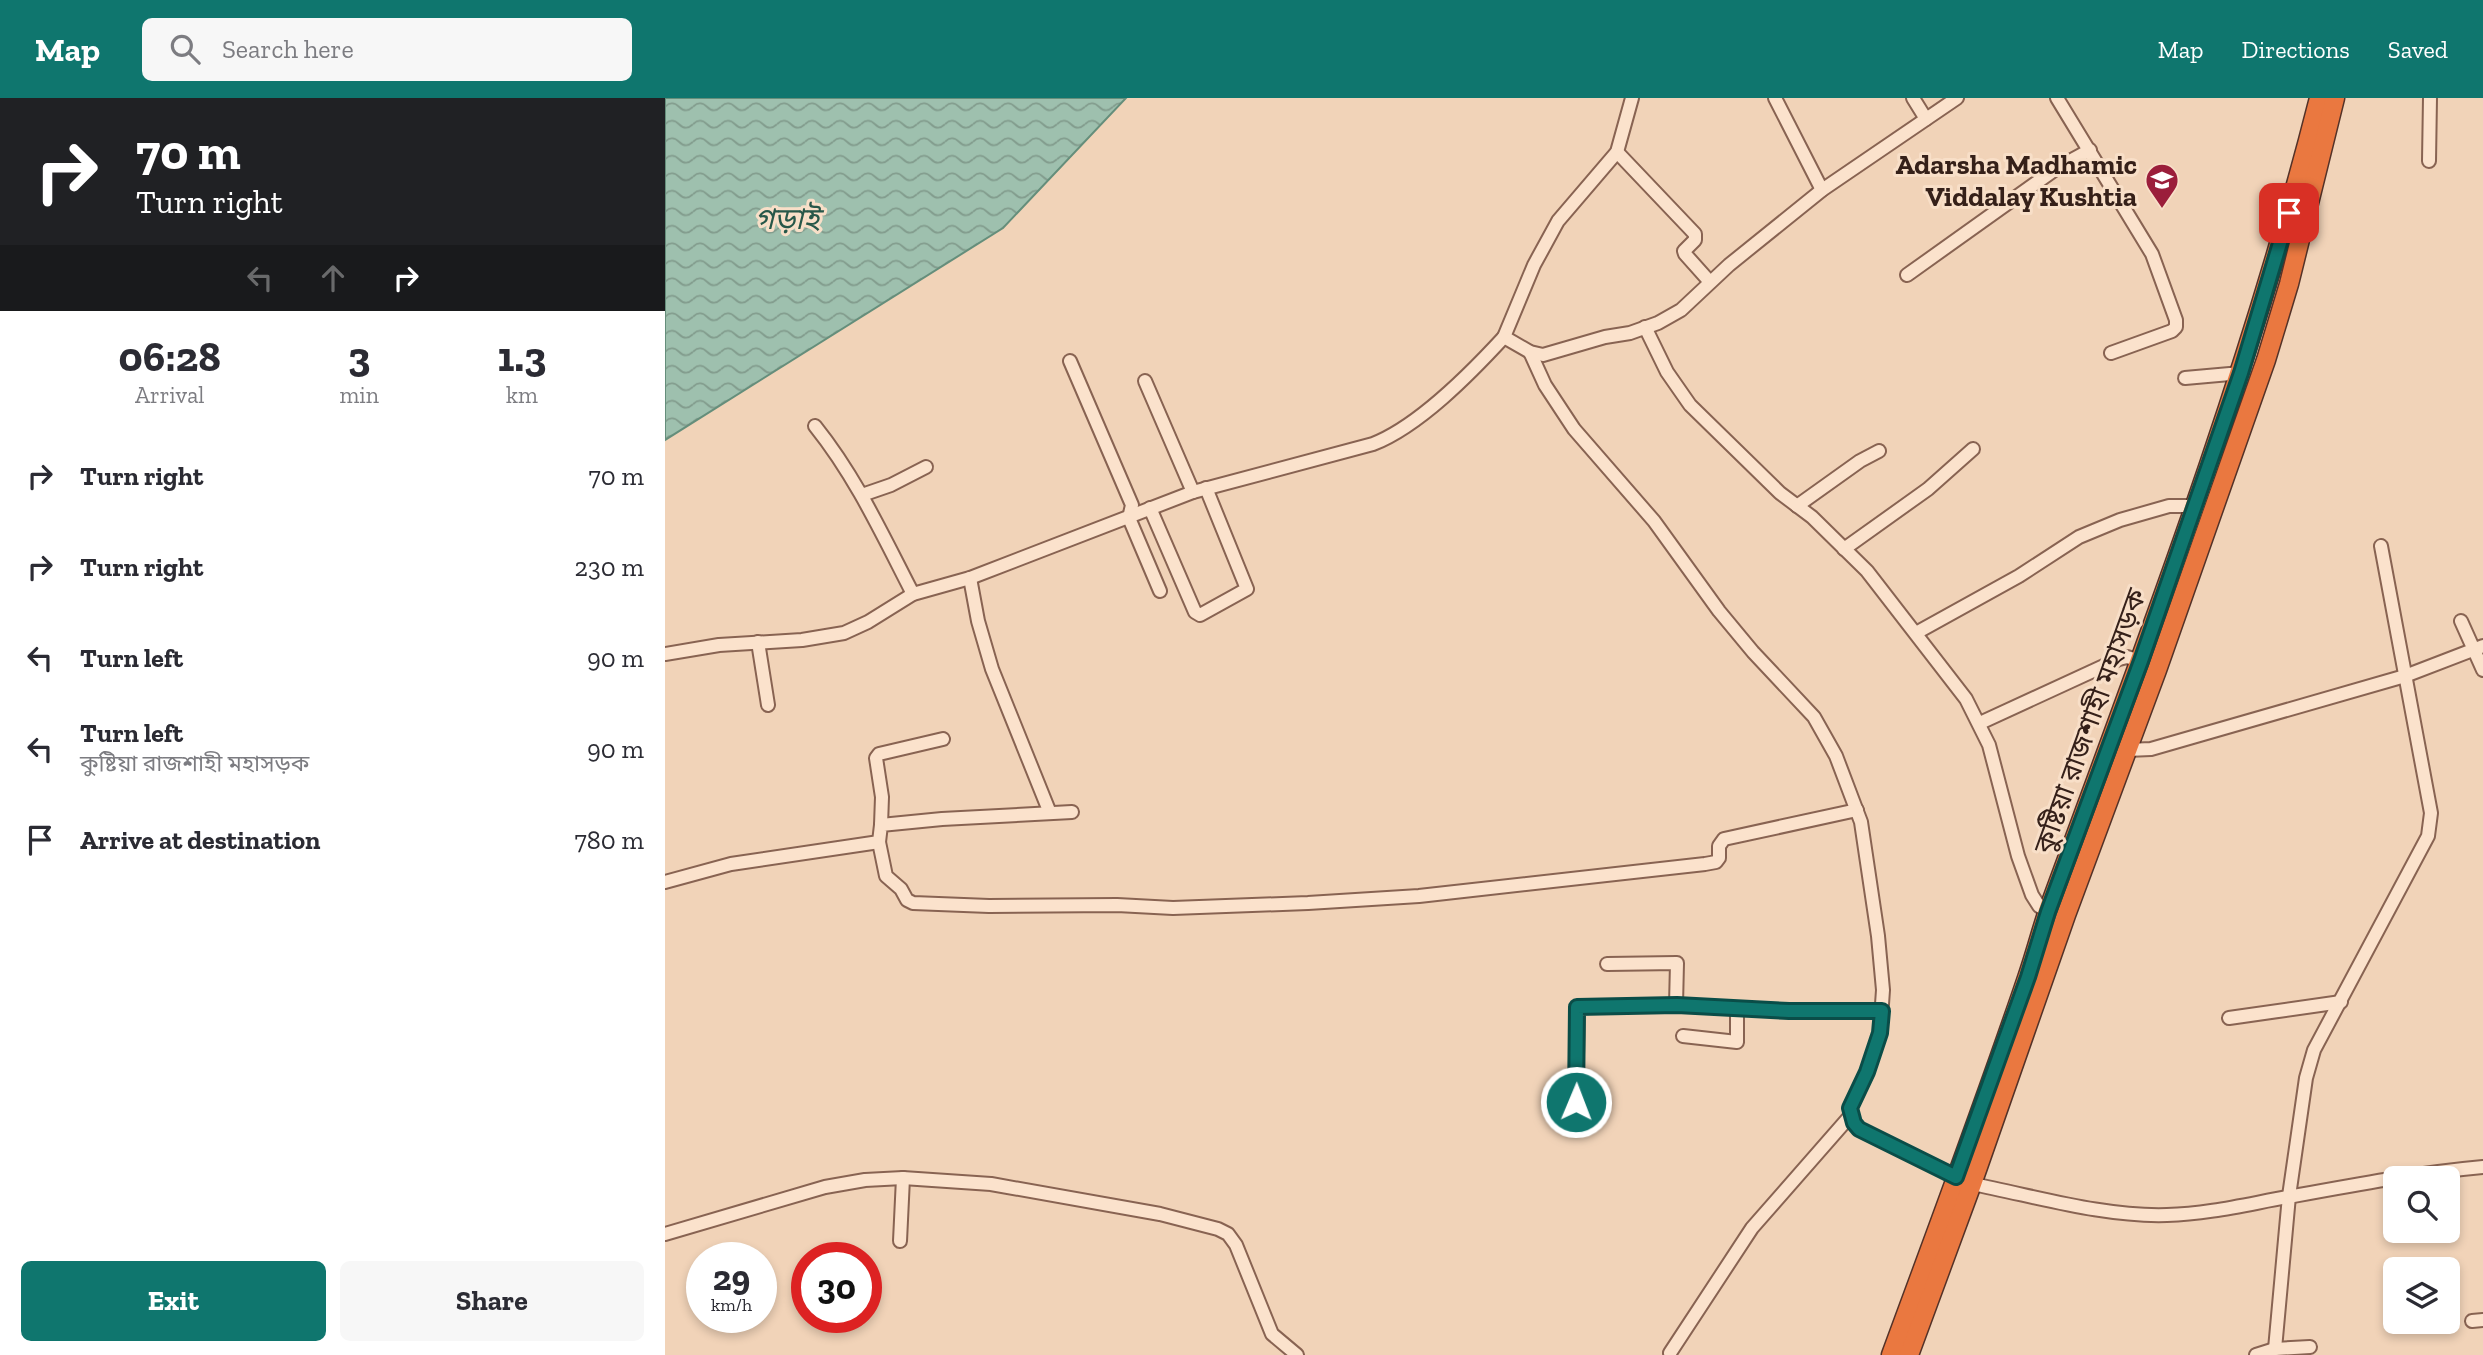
<!DOCTYPE html>
<html lang="en">
<head>
<meta charset="utf-8">
<style>
	body { margin:0; font-family:"Zilla Slab","Noto Sans Bengali",serif; background:#f7f7f7; color:#2b2b33; height:100vh; display:flex; flex-direction:column; font-size:26px; white-space:nowrap }
	* { box-sizing:border-box; margin:0 }
	p { font-size:23px; color:#7c7c81 }
	.icon { flex:none; width:38px; height:38px; fill:none; stroke:currentColor; stroke-width:2; stroke-linecap:round; stroke-linejoin:round }
	.map { position:relative; flex:1; overflow:hidden }
	.sheet { display:flex; flex-direction:column; background:#fff; width:665px }
	.sheet>* { flex:none }
	.banner { background:#202124; color:#fff; overflow:hidden }
	.buttons { position:absolute; left:1718px; top:1068px; display:grid; gap:14px }
	.buttons a { display:grid; place-items:center; width:77px; height:77px; border-radius:10px; background:#fff; box-shadow:0 4px 10px #0003; font-size:35px }
	.speed { position:absolute; left:21px; top:1144px; display:flex; gap:14px; font-size:35px; font-weight:700; text-align:center }
	.speed>* { display:grid; place-content:center; width:91px; height:91px; border-radius:50%; background:#fff; box-shadow:0 4px 10px #0003; line-height:1 }
	.speed small { font-size:18px; font-weight:400 }
	.speed .limit { border:10px solid #d22; background:#fff; color:#111 }
	.pin { position:absolute; display:grid; place-items:center; width:60px; height:60px; color:#fff; margin:-30px; border-radius:14px; box-shadow:0 4px 10px #0006 }
	.me { position:absolute; width:77px; margin:-38px; rotate:1deg; stroke-linejoin:round; filter:drop-shadow(0 0 5px #0008) }
	.turn { display:flex; align-items:center; gap:24px; height:147px; padding:0 21px; font-size:32px }
	.turn .icon { width:91px; height:91px; stroke-width:2.5 }
	.turn b { display:block; font-size:49px; line-height:60px }
	.lanes { display:flex; align-items:center; height:66px; padding:0 21px; background:#0003; justify-content:center; gap:35px; direction:ltr }
	.lanes .off { opacity:.35 }
	.eta { display:flex; justify-content:space-evenly; align-items:center; height:119px; text-align:center }
	.eta b { font-size:42px; font-weight:700; line-height:49px }
	.primary-button { display:flex; gap:14px; margin-top:auto; padding:14px 21px }
	.primary-button a { flex:1; height:80px; border-radius:10px; background:#0f766e; color:#fff; font-size:28px; font-weight:700; line-height:80px; text-align:center }
	.primary-button a+a { background:#f7f7f7; color:#2b2b33 }
	ul { padding:0; list-style:none }
	li { display:flex; align-items:center; gap:21px; height:91px; padding:0 21px }
	li div { flex:1 }
	li b { display:block; font-size:26px }
	li em { font-style:normal }
	header { display:flex; align-items:center; gap:42px; box-sizing:border-box; height:98px; padding:0 35px; background:#0f766e; color:#fff }
	header strong { font-size:33px }
	nav { display:flex; gap:38px; margin-inline-start:auto; font-size:24px }
	.search { width:490px; height:63px; background:#f7f7f7; display:flex; align-items:center; gap:18px; box-sizing:border-box; padding:0 24px; border-radius:10px; color:#7c7c81; font-size:26px }
	main { display:flex; flex:1; min-height:0 }
	.map>svg:first-child { display:block }
	.water { fill:url(#water-waves); stroke:#658e7b; stroke-width:2 }
	.lines { fill:none; stroke-linecap:round; stroke-linejoin:round }
	.minor-casing { stroke:#886352; stroke-width:16 }
	.highway-casing { stroke:#543228; stroke-width:21 }
	.minor { stroke:#fbe2cc; stroke-width:12 }
	.highway { stroke:#ea7840; stroke-width:18 }
	.route-casing { stroke:#0a4d48; stroke-width:18 }
	.route { stroke:#0f766e; stroke-width:12 }
	.labels { text-anchor:middle; dominant-baseline:central; stroke-width:6; stroke-linejoin:round; paint-order:stroke }
	.poi-label { font-size:28px; font-weight:bold; fill:#352019; stroke:#f8dfc8; text-anchor:end }
	.street-label { font-size:28px; fill:#352019; stroke:#f8dfc8 }
	.water-label { font-size:30px; font-style:italic; fill:#275749; stroke:#f8dfc8 }
</style>
</head>
<body>
<header>
<strong>Map</strong>
<div class="search"><svg class="icon" aria-label="search" viewBox="0 0 24 24"><circle cx="10" cy="10" r="6"/><path d="M15 15l6 6"/></svg>Search here</div>
<nav><a>Map</a><a>Directions</a><a>Saved</a></nav>
</header>
<main>
<section class="sheet">
<div class="banner">
<div class="turn"><svg class="icon" aria-label="right" viewBox="0 0 24 24"><path d="M7 20v-9h11M14 6l5 5-5 5"/></svg><div><b>70 m</b>Turn right</div></div>
<div class="lanes"><svg class="icon off" aria-label="left" viewBox="0 0 24 24"><path d="M17 20v-9H6M10 6l-5 5 5 5"/></svg><svg class="icon off" aria-label="ahead" viewBox="0 0 24 24"><path d="M12 20V5M6 11l6-6 6 6"/></svg><svg class="icon" aria-label="right" viewBox="0 0 24 24"><path d="M7 20v-9h11M14 6l5 5-5 5"/></svg></div>
</div>
<div class="eta">
<div><b>06:28</b><p>Arrival</p></div>
<div><b>3</b><p>min</p></div>
<div><b>1.3</b><p>km</p></div>
</div>
<ul>
<li><svg class="icon" aria-label="right" viewBox="0 0 24 24"><path d="M7 20v-9h11M14 6l5 5-5 5"/></svg><div><b>Turn right</b></div><em>70 m</em></li>
<li><svg class="icon" aria-label="right" viewBox="0 0 24 24"><path d="M7 20v-9h11M14 6l5 5-5 5"/></svg><div><b>Turn right</b></div><em>230 m</em></li>
<li><svg class="icon" aria-label="left" viewBox="0 0 24 24"><path d="M17 20v-9H6M10 6l-5 5 5 5"/></svg><div><b>Turn left</b></div><em>90 m</em></li>
<li><svg class="icon" aria-label="left" viewBox="0 0 24 24"><path d="M17 20v-9H6M10 6l-5 5 5 5"/></svg><div><b>Turn left</b><p>কুষ্টিয়া রাজশাহী মহাসড়ক</p></div><em>90 m</em></li>
<li><svg class="icon" aria-label="arrive" viewBox="0 0 24 24"><path d="M6 21V4h12l-3 4 3 4H6"/></svg><div><b>Arrive at destination</b></div><em>780 m</em></li>
</ul>
<div class="primary-button"><a>Exit</a><a>Share</a></div>
</section>
<div class="map">
<svg width="1818" height="1257" viewBox="0 0 1818 1257">
	<defs>
		<pattern id="water-waves" width="16" height="10" patternUnits="userSpaceOnUse" patternTransform="scale(1.75)"><rect width="16" height="10" fill="#9ec0ae"/><path d="M0 5q4-4 8 0t8 0" fill="none" stroke="#829c8d"/></pattern>
	</defs>
	<rect width="100%" height="100%" fill="#f1d3b8"/>
	<path class="water" d="M0 0H461L338 130 0 342Z"/>
	<g class="lines">
		<defs>
			<g id="minor">
				<path d="M1110 0 1157 92"/>
				<path d="M1248 0 1261 21"/>
				<path d="M1392 0 1487 156 1511 222V229L1507 233 1446 255"/>
				<path d="M952 54 1030 136V142L1019 153 1020 156 1045 184"/>
				<path d="M1764 63 1765 0"/>
				<path d="M1242 177 1392 70 1425 52"/>
				<path d="M980 229 1002 274 1025 307 1115 395 1147 419 1202 473 1301 601 1324 647 1353 758 1367 797 1374 808 1383 814"/>
				<path d="M839 239 869 167 893 123 952 54 967 0"/>
				<path d="M865 254 880 287 909 331 989 423 1054 513 1088 554 1149 619 1171 658 1196 724 1213 838 1218 892 1215 935 1202 974 1185 1010 1189 1025 1194 1031 1291 1079"/>
				<path d="M405 263 467 407 464 420 495 493"/>
				<path d="M1520 280 1576 275"/>
				<path d="M480 283 528 394"/>
				<path d="M150 328C191 379 218 438 248 496"/>
				<path d="M197 397 226 387 261 369"/>
				<path d="M1132 408 1195 363 1214 353"/>
				<path d="M485 410 530 514 535 517 582 491 541 390"/>
				<path d="M1179 451 1263 391 1308 351"/>
				<path d="M305 480 313 523 327 571 385 715"/>
				<path d="M1796 523 1818 572"/>
				<path d="M1251 535 1354 478 1414 439 1455 422 1504 408H1529"/>
				<path d="M93 544 103 607"/>
				<path d="M0 556 54 547 137 542 179 535 203 524 248 496 305 480 528 394 708 346C754 328 805 276 839 239L865 254 878 257 940 239 965 235 993 225 1016 212 1064 167 1157 92 1292 0"/>
				<path d="M1315 625 1454 561 1462 559 1476 563"/>
				<path d="M1462 652 1486 651 1740 578 1818 548"/>
				<path d="M216 727 217 699 211 660 214 656 278 641"/>
				<path d="M214 744 221 778 236 791 242 802 248 805 324 808 452 807 508 810 643 805 754 798 1040 766 1051 764 1054 760V748L1059 741 1192 712"/>
				<path d="M0 784 66 766 214 744 216 727 277 721 407 714"/>
				<path d="M942 866 1012 865 1011 907"/>
				<path d="M1564 920 1676 904"/>
				<path d="M1018 938 1072 944V910"/>
				<path d="M911 1004 913 909 1011 907 1124 913H1217"/>
				<path d="M1307 1086C1370 1098 1438 1119 1502 1117 1543 1116 1583 1106 1623 1099 1688 1087 1752 1075 1818 1069"/>
				<path d="M0 1136 160 1089 200 1082 238 1080 326 1086 495 1116 553 1131 563 1136 571 1147 607 1236 632 1257"/>
				<path d="M235 1143 238 1080"/>
				<path d="M1807 1223 1818 1222"/>
				<path d="M1610 1251 1624 1098 1641 980 1649 952 1763 738 1766 715 1716 448"/>
				<path d="M1005 1255 1087 1130 1186 1017"/>
				<path d="M1591 1257 1610 1251 1645 1249"/>
			</g>
			<g id="highway">
				<path d="M1226 1257C1272 1132 1319 1007 1362 880 1370 857 1376 833 1384 810 1482 543 1584 277 1654 0"/>
				<path d="M1244 1257 1307 1086 1401 817 1492 572 1601 262 1624 186 1670 0"/>
			</g>
		</defs>
		<use href="#minor" class="minor-casing"/>
		<use href="#highway" class="highway-casing"/>
		<use href="#minor" class="minor"/>
		<use href="#highway" class="highway"/>
	</g>
	<g class="lines">
		<defs>
			<path id="route" d="M911 1004 912 909 1012 907 1124 913H1217L1215 935 1202 974 1185 1010 1189 1025 1194 1031 1291 1079 1363 879 1383 814 1476 563 1576 275 1624 115"/>
		</defs>
		<use href="#route" class="route-casing"/>
		<use href="#route" class="route"/>
	</g>
	<defs>
		<symbol id="school-pin" viewBox="-11 -11 22 30"><path d="M0 17L-7.5 6A9.5 9.5 0 1 1 7.5 6Z" fill="#9b1e3b" stroke="#f8dfc8"/><path d="M0-5L7-2L0 1L-7-2ZM-4 1L0 2.5L4 1V4Q0 6-4 4Z" fill="#fff"/></symbol>
	</defs>
	<g fill-rule="evenodd">
		<use href="#school-pin" x="1478" y="63" width="38" height="52"/>
	</g>
	<g class="labels">
		<g class="poi-label">
			<text x="1472" y="66">Adarsha Madhamic<tspan x="1472" dy="32">Viddalay Kushtia</tspan></text>
		</g>
		<g class="street-label">
			<text transform="translate(1425 623) rotate(-70)">কুষ্টিয়া রাজশাহী মহাসড়ক</text>
		</g>
		<g class="water-label">
			<text x="122" y="121">গড়াই</text>
		</g>
	</g>
</svg>
<div class="buttons">
<a><svg class="icon" aria-label="search" viewBox="0 0 24 24"><circle cx="10" cy="10" r="6"/><path d="M15 15l6 6"/></svg></a>
<a><svg class="icon" aria-label="layers" viewBox="0 0 24 24"><path d="M12 4l9 5-9 5-9-5zM3 14l9 5 9-5"/></svg></a>
</div>
<div class="speed"><div>29<small>km/h</small></div><div class="limit">30</div></div>
<div class="pin" style="left:1624px;top:115px;background:#d93025"><svg class="icon" aria-label="arrive" viewBox="0 0 24 24"><path d="M6 21V4h12l-3 4 3 4H6"/></svg></div>
<svg class="me" style="left:911px;top:1004px" viewBox="-20 -20 40 40"><circle r="17" fill="#0f766e" stroke="#fff" stroke-width="3"/><path d="M0-11L8 9 0 5-8 9z" fill="#fff"/></svg>
</div>
</main>
</body>
</html>
